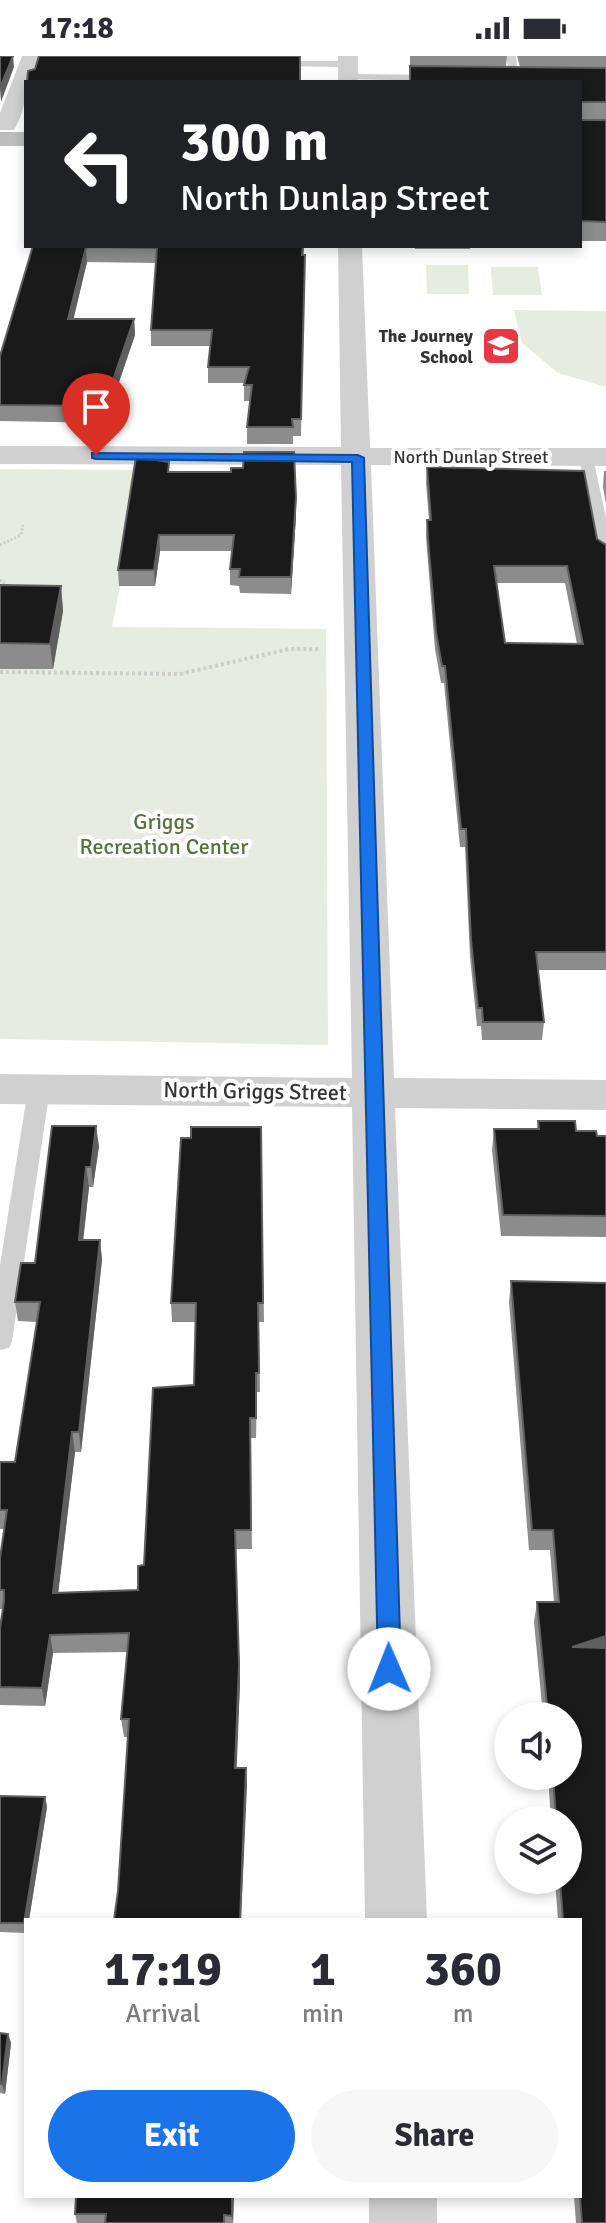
<!DOCTYPE html>
<html lang="en">
<head>
<meta charset="utf-8">
<style>
	body { margin:0; font-family:Signika,sans-serif; background:#f7f7f7; color:#2b2b33; height:100vh; display:flex; flex-direction:column; font-size:30px; white-space:nowrap }
	* { box-sizing:border-box; margin:0 }
	p { font-size:26px; color:#7c7c81 }
	.icon { flex:none; width:44px; height:44px; fill:none; stroke:currentColor; stroke-width:2; stroke-linecap:round; stroke-linejoin:round }
	.map { position:relative; flex:1; overflow:hidden }
	.side { position:absolute; left:24px; top:1862px; width:558px; height:280px; display:flex; flex-direction:column; background:#fff; border-radius:0px; box-shadow:0 4px 12px #0003 }
	.side>* { flex:none }
	.top-card { position:absolute; left:24px; top:24px; width:558px; height:168px; border-radius:0px; box-shadow:0 4px 12px #0003; background:#202124; color:#fff; overflow:hidden }
	.controls { position:absolute; left:494px; top:1646px; display:grid; gap:16px }
	.controls a { display:grid; place-items:center; width:88px; height:88px; border-radius:50%; background:#fff; box-shadow:0 4px 12px #0003; font-size:40px }
	.pin { position:absolute; display:grid; place-items:center; width:68px; height:68px; color:#fff; margin:-82px -34px; border-radius:50% 50% 50% 0; rotate:-45deg; box-shadow:0 0 8px #0007 }
	.pin .icon { rotate:45deg }
	.me { position:absolute; width:88px; margin:-44px; rotate:359deg; stroke-linejoin:round; filter:drop-shadow(0 0 6px #0008) }
	.turn { display:flex; align-items:center; gap:28px; height:168px; padding:0 24px; font-size:36px }
	.turn .icon { width:104px; height:104px; stroke-width:2.5 }
	.turn b { display:block; font-size:56px; line-height:68px }
	.eta { display:flex; justify-content:space-evenly; align-items:center; height:136px; text-align:center }
	.eta b { font-size:48px; font-weight:700; line-height:56px }
	.primary-button { display:flex; gap:16px; margin-top:auto; padding:16px 24px }
	.primary-button a { flex:1; height:92px; border-radius:48px; background:#1a73e8; color:#fff; font-size:32px; font-weight:700; line-height:92px; text-align:center }
	.primary-button a+a { background:#f7f7f7; color:#2b2b33 }
	.status { display:flex; justify-content:space-between; align-items:center; height:56px; padding:0 40px; background:#fff; direction:ltr }
	.status svg { height:22px; fill:currentColor }
	.map>svg:first-child { display:block }
	.green { fill:#e6ecdf }
	.lines { fill:none; stroke-linecap:round; stroke-linejoin:round }
	.path-far1 { stroke:#cdcdcd; stroke-width:3; stroke-dasharray:2 2; stroke-linecap:butt }
	.path { stroke:#cdcdcd; stroke-width:4; stroke-dasharray:3 3; stroke-linecap:butt }
	.lane { fill:#d0d0d0; fill-rule:evenodd }
	.street { fill:#d0d0d0; fill-rule:evenodd }
	.secondary { fill:#bdbdbd; fill-rule:evenodd }
	.wall { fill:#8c8c8c; fill-rule:evenodd }
	.shaded-wall { fill:#5f5f5f }
	.building { fill:#1a1a1a; stroke:#5f5f5f; stroke-width:2; fill-rule:evenodd }
	.route { fill:#1a73e8; stroke:#114b97; stroke-width:2 }
	.labels { text-anchor:middle; dominant-baseline:central; stroke-width:8; stroke-linejoin:round; paint-order:stroke }
	.far-poi-label { font-size:18px; font-weight:bold; fill:#333; stroke:#fff; text-anchor:end }
	.far-street-label { font-size:18px; fill:#333; stroke:#fff }
	.park-label { font-size:22px; fill:#56703f; stroke:#fff }
	.street-label { font-size:22px; fill:#333; stroke:#fff }
</style>
</head>
<body>
<div class="status"><b>17:18</b><svg viewBox="0 0 49 12"><path d="M0 12V9h3v3zM5 12V6h3v6zM10 12V3h3v9zM15 12V0h3v12zM26 1h20v11H26zM47 4h2v5h-2z"/></svg></div>
<div class="map">
<svg width="606" height="2167" viewBox="0 0 606 2167">
	<rect width="100%" height="100%" fill="#fff"/>
	<g class="green">
		<path d="M426 209H468L469 238H427Z"/>
		<path d="M491 211H538L542 239H493Z"/>
		<path d="M514 254 606 255V331L558 317 522 287Z"/>
		<path d="M0 413 143 414 112 571 326 573 328 989 0 983Z"/>
	</g>
	<g class="lines">
		<g class="path-far1">
			<path d="M0 489 21 479 23 469"/>
			<path d="M0 524 11 532 0 536"/>
		</g>
		<path class="path" d="M0 616 180 618 289 593H320"/>
		<g class="lane">
			<path d="M506 0H516L519 25 510 23Z"/>
			<path d="M269 5H348L353 8 348 11 265 10 264 8Z"/>
			<path d="M348 18 439 19 444 22 439 25 344 23V19Z"/>
			<path d="M586 397 593 401 606 462V504L598 499 579 401Z"/>
			<path d="M39 1026 47 1028 50 1033 12 1285 9 1292 0 1294V1209L28 1033 31 1028Z"/>
		</g>
		<g class="street">
			<path d="M22 0H42L33 26H26C26 43 23 59 14 74H0V57Z"/>
			<rect x="338" y="0" width="20" height="26"/>
			<path d="M338 190H362L370 392H606V410L371 409 394 1022 606 1024V1054L395 1052 427 1864H365L352 1051 0 1048V1018L352 1022 341 409 0 408V390L341 391Z"/>
			<rect x="369" y="2140" width="68" height="27"/>
		</g>
		<rect class="secondary" x="0" y="76" width="26" height="14"/>
	</g>
	<g class="wall">
		<path d="M410 0H507L506 11H520L517 0H606V64H580L410 15Z"/>
		<rect x="580" y="64" width="26" height="121"/>
		<path d="M33 190H304L301 380H293V388H247V371L250 345H244V327H208V311L210 290H151V274L156 207 87 206 73 263H134L135 279 105 367 0 365V300Z"/>
		<rect x="415" y="190" width="55" height="3"/>
		<path d="M169 406V416L296 459 291 538 240 537 239 530 230 529V513L232 495H160L155 530H119L118 514Z"/>
		<path d="M427 411 597 483 606 489V914H538L544 966 542 984H482L481 970H477L470 901 465 791H460L444 627H441L435 593 426 481 427 464H429L426 427ZM497 527H565L577 588 505 587Z"/>
		<path d="M604 415H606V448L603 431Z"/>
		<path d="M0 529 61 530 63 555 53 613H0Z"/>
		<path d="M538 1065 576 1075 597 1080H606V1181L501 1180 492 1094 494 1073H537Z"/>
		<path d="M261 1071 264 1266H259L260 1336H257L256 1382H251L252 1493H236L240 1627 236 1712H246L247 1730 118 1835 128 1681H124L121 1663 127 1596 53 1597 45 1650 0 1649V1572L3 1553H0V1502L4 1473H0V1406H15L37 1266 18 1265 15 1246 99 1090 93 1131H89L83 1184H100L102 1204 81 1396H75L58 1537 138 1534 194 1329 196 1266H172L171 1247 191 1082Z"/>
		<path d="M511 1225 606 1227V2167H576L574 2140H580V1864H558L555 1824H568V1764H551L548 1720H568V1660H543L534 1566 537 1546H554L550 1494H529L509 1246Z"/>
		<path d="M0 1740 45 1741 47 1751 29 1864H26V1877L0 1876Z"/>
		<path d="M0 1977 8 1978 11 1987 5 2038 0 2037Z"/>
		<path d="M76 2140H234L233 2167H77L75 2158Z"/>
	</g>
	<g class="shaded-wall">
		<path d="M13 0 14 11 1 46 0 32Z"/>
		<path d="M86 191 87 206 70 278 68 263Z"/>
		<path d="M134 263 135 279 105 367 104 350Z"/>
		<path d="M296 442V459L291 538V521Z"/>
		<path d="M159 479 160 495 155 530 154 514Z"/>
		<path d="M61 530 63 555 53 613 50 588Z"/>
		<path d="M96 1070 99 1090 93 1131 91 1111Z"/>
		<path d="M86 1111 89 1131 81 1204 79 1184Z"/>
		<path d="M100 1184 102 1204 81 1396 79 1376Z"/>
		<path d="M72 1376 75 1396 56 1556 53 1537Z"/>
		<path d="M235 1474 240 1627 236 1730 235 1712Z"/>
		<path d="M50 1579 53 1597 45 1650 42 1632Z"/>
		<path d="M606 1580V1599L572 1591Z"/>
		<path d="M246 1712 247 1730 241 1864H240Z"/>
		<path d="M45 1741 47 1751 29 1864H26V1874L24 1867Z"/>
		<path d="M8 1978 11 1987 5 2038 2 2028Z"/>
		<path d="M232 2140H234L233 2167 232 2160Z"/>
	</g>
	<g class="building">
		<path d="M0 0H13L0 32Z"/>
		<path d="M39 0H300V26H27L28 15 35 13Z"/>
		<path d="M410 10 606 12V46H580V26H410Z"/>
		<path d="M580 64H606V166L580 165Z"/>
		<path d="M33 190H303L302 199H305L301 363H292L293 371H247L252 329H244L249 311H208L212 274H151L157 192 86 191 68 263H134L104 350 0 349V300Z"/>
		<path d="M244 396H294L296 442 291 521H239L240 513H230L234 479H159L154 514H118L136 401 169 406 168 416H231V412H243Z"/>
		<path d="M427 411 584 415 597 483 606 489V896H536L544 966H483L482 952H478L471 884 466 773H461L445 610H442L436 576 428 483 427 464H431ZM494 510H567L583 588 505 587Z"/>
		<path d="M0 529 61 530 50 588 0 587Z"/>
		<path d="M538 1065H575L576 1075H596L597 1080H606V1160L503 1159 494 1073H539Z"/>
		<path d="M52 1070H96L91 1111H86L79 1184H100L79 1376H72L53 1537 138 1534V1510L144 1509 153 1332 194 1329 196 1247H171L181 1082H191V1071H261L263 1247H258L259 1317H256V1362H250L251 1474H235L239 1609 235 1712H246L240 1864H114L118 1835 129 1663H121L129 1577 50 1579 42 1632 0 1631V1572L4 1545V1534H0V1502L7 1454H0V1406H15L40 1246H15L21 1207H35Z"/>
		<path d="M511 1225 606 1227V1580L572 1591 606 1592V2167H582L580 2140V1864H563L560 1824H568V1764H556L553 1720H568V1660H548L537 1546H559L553 1474H532Z"/>
		<path d="M0 1740 45 1741 24 1867H0Z"/>
		<path d="M0 1977 8 1978 2 2028H0Z"/>
		<path d="M76 2140H232V2160L224 2159V2167H105L106 2158H75Z"/>
	</g>
	<path class="route" d="M92 397 358 399 364 402 401 1613 398 1621 389 1624 381 1621 378 1613 352 406 96 403 92 402Z"/>
	<defs>
		<symbol id="school-square" viewBox="-11 -11 22 22"><rect x="-9" y="-9" width="18" height="18" rx="4" fill="#e63946" stroke="#fff"/><path d="M0-5L7-2L0 1L-7-2ZM-4 1L0 2.5L4 1V4Q0 6-4 4Z" fill="#fff"/></symbol>
	</defs>
	<g fill-rule="evenodd">
		<use href="#school-square" x="479" y="268" width="44" height="44"/>
	</g>
	<g class="labels">
		<g class="far-poi-label">
			<text x="473" y="280">The Journey<tspan x="473" dy="21">School</tspan></text>
		</g>
		<g class="far-street-label">
			<text x="471" y="401">North Dunlap Street</text>
		</g>
		<g class="park-label">
			<text x="164" y="765">Griggs<tspan x="164" dy="25">Recreation Center</tspan></text>
		</g>
		<g class="street-label">
			<text transform="translate(255 1035) rotate(1)">North Griggs Street</text>
		</g>
	</g>
</svg>
<div class="controls">
<a><svg class="icon" aria-label="sound" viewBox="0 0 24 24"><path d="M4 9h4l5-4v14l-5-4H4zM17 9q2 3 0 6"/></svg></a>
<a><svg class="icon" aria-label="layers" viewBox="0 0 24 24"><path d="M12 4l9 5-9 5-9-5zM3 14l9 5 9-5"/></svg></a>
</div>
<div class="pin" style="left:96px;top:399px;background:#d93025"><svg class="icon" aria-label="arrive" viewBox="0 0 24 24"><path d="M6 21V4h12l-3 4 3 4H6"/></svg></div>
<svg class="me" style="left:389px;top:1613px" viewBox="-20 -20 40 40"><circle r="19" fill="#fff"/><path d="M0-13L10 11 0 6-10 11z" fill="#1a73e8"/></svg>
<div class="top-card">
<div class="turn"><svg class="icon" aria-label="left" viewBox="0 0 24 24"><path d="M17 20v-9H6M10 6l-5 5 5 5"/></svg><div><b>300 m</b>North Dunlap Street</div></div>
</div>
<section class="side">
<div class="eta">
<div><b>17:19</b><p>Arrival</p></div>
<div><b>1</b><p>min</p></div>
<div><b>360</b><p>m</p></div>
</div>
<div class="primary-button"><a>Exit</a><a>Share</a></div>
</section>
</div>
</body>
</html>
